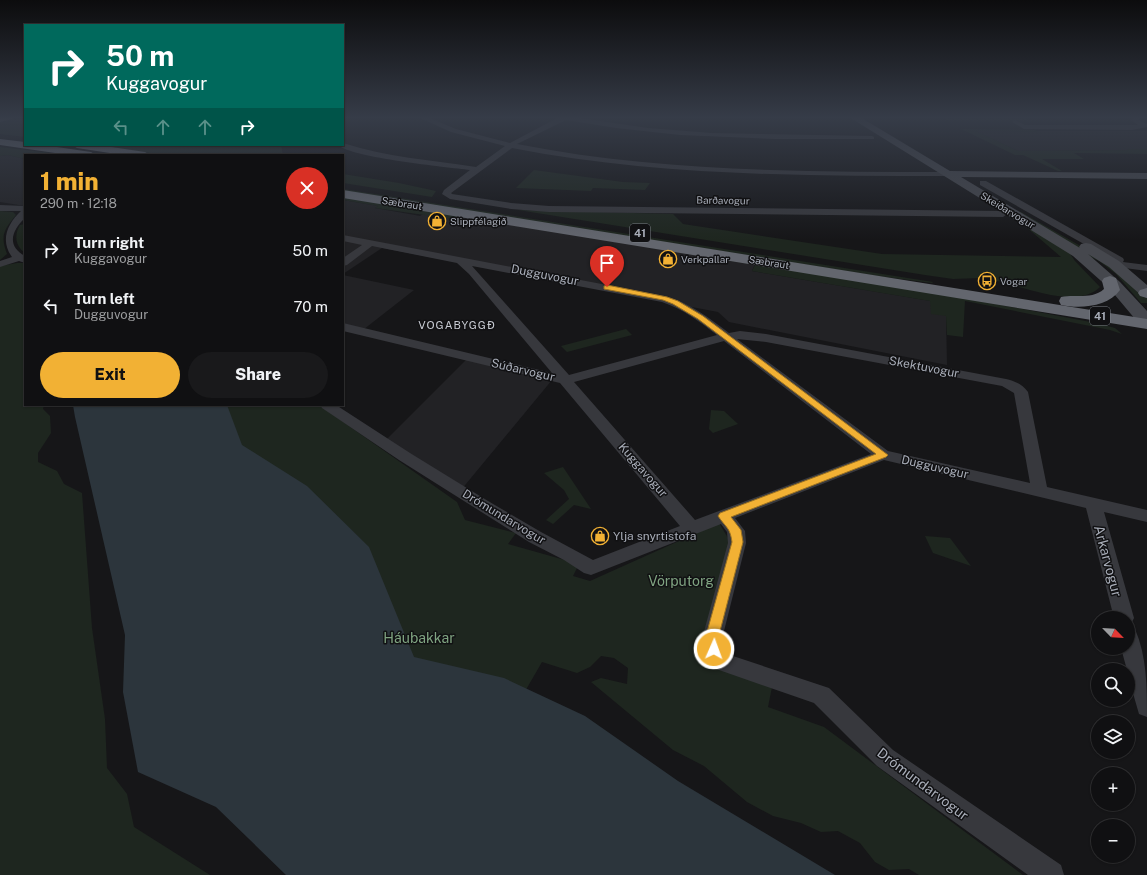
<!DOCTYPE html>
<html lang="en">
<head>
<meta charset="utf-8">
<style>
	body { margin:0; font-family:"Public Sans",sans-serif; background:#19191b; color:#f1f3f6; height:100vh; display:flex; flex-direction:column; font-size:15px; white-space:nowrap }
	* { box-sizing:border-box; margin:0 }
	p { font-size:13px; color:#9c9d9f }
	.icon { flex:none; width:22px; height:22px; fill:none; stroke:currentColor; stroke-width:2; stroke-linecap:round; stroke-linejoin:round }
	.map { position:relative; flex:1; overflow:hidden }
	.panel { position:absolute; left:24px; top:154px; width:320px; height:252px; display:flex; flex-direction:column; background:#101012; border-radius:0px; box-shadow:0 1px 3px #0004,0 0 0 1px #303032 }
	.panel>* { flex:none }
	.banner { position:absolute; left:24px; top:24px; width:320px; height:122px; border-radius:0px; box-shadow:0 1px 3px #0004,0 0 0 1px #303032; background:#00695c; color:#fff; overflow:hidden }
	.needle { width:26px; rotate:115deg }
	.buttons { position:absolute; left:1091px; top:611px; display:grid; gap:8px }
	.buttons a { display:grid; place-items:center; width:44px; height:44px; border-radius:50%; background:#101012; box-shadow:0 1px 3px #0004,0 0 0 1px #303032; font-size:20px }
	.pin { position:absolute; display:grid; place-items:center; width:34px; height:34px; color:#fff; margin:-41px -17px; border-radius:50% 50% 50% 0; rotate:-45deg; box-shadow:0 0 4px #0007 }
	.pin .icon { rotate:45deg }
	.me { position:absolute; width:44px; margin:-22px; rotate:2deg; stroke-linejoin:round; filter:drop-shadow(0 0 3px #0008) }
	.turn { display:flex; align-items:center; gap:14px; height:84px; padding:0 16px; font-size:18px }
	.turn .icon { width:52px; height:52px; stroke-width:2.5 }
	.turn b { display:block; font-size:28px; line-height:34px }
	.lanes { display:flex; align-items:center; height:38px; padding:0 16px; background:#0003; justify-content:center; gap:20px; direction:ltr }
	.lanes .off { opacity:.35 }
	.round { display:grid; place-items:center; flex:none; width:42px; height:42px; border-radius:21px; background:#19191b }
	.head { display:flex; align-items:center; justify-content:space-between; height:68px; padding:0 16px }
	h1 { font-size:24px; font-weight:800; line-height:30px; color:#f2b134 }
	.action { display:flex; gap:8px; margin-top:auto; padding:8px 16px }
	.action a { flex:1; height:46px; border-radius:24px; background:#f2b134; color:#111; font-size:16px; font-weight:800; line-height:46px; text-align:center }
	.action a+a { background:#19191b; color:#f1f3f6 }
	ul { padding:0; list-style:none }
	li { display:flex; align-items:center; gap:12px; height:56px; padding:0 16px }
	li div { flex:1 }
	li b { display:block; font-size:15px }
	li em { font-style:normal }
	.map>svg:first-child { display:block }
	.built { fill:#222225 }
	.green { fill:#1e261f }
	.water { fill:#2c353c }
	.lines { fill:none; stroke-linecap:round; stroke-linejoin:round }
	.street { fill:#37383d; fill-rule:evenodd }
	.secondary { fill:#45474d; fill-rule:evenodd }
	.highway { fill:#63666e; fill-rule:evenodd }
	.route { fill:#f2b134; stroke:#9d7322 }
	.labels { text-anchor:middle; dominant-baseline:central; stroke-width:3; stroke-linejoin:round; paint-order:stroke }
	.far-street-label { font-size:10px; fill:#a8adb8; stroke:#111113 }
	.far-poi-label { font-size:10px; fill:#a8adb8; stroke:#111113; text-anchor:start }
	.shield { fill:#111113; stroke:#7b7e86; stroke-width:1 }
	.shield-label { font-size:11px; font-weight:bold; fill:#a8adb8 }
	.far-neighbourhood-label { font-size:11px; letter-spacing:1px; fill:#c9ccd4; stroke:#111113 }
	.street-label { font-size:12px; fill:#a8adb8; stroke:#111113 }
	.poi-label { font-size:12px; fill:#a8adb8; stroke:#111113; text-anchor:start }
	.near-street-label { font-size:14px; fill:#a8adb8; stroke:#111113 }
	.near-park-label { font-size:14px; fill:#7fa381; stroke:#111113 }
</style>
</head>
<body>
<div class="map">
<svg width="1147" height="875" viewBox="0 0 1147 875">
	<rect width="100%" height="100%" fill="#161618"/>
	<g class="built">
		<path d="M975 131H1147V149H1128L1131 150 1018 151Z"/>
		<path d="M8 155 25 159V206L0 202V156Z"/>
		<path d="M343 200 379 206 375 208 409 214 420 216 423 214 460 220 464 217 755 264 752 271 931 301 946 316 947 365 729 322 718 312 382 248 343 274Z"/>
		<path d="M343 275 414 290 359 333 343 329Z"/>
		<path d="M467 359 552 380 461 490 386 440Z"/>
	</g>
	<g class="green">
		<path d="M12 117H25V137L0 134V120Z"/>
		<path d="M941 117H1023L1029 120H947Z"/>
		<path d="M961 129 1034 130 1039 132 976 131 1018 151 1129 150 1127 149H1147V154L1074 153 1084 159H1042L1062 171H1058L1023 155H1015Z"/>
		<path d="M97 145H281L283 155H163Z"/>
		<path d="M0 147 67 155H25V159L8 155 0 156Z"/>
		<path d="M534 170 623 182 650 183 645 190 593 188 591 191 516 188Z"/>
		<path d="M343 174 399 183 436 191 432 197 343 183Z"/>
		<path d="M343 189 933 282 932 283 877 276 343 191Z"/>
		<path d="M343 196 959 297 1101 324 1115 328 1122 334 1110 330 965 301 963 337 947 335 946 316 931 314 930 301 752 271 755 265 464 217 460 220 375 208 378 206 343 200Z"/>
		<path d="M518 210 673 214 683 224 882 254 1061 257 1018 220 1069 252 1075 261 1100 287C1073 313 1013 280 980 278 971 278 962 279 953 279 944 278 934 276 925 275Z"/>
		<path d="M0 211 13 212 16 215C4 230 0 235 7 254L0 260Z"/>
		<path d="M1015 212H1021L1105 260 1130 279 1147 298V303H1141L1116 274 1099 261 1082 253Z"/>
		<path d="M25 224V253C15 246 14 235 20 225Z"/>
		<path d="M17 263H25V405H44L43 409 50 416 51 433 38 453V462L57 471 64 484 82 493 92 628 105 719 107 768 127 794 134 827 210 875H0V266Z"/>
		<path d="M626 329 632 335 567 352 561 346Z"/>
		<path d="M114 405H319L457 502 465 520 516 533 508 544 579 564 573 576 590 581 719 523 728 538V547L701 648 705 649 701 663 772 687 768 707 824 727 1023 875H919L909 869 889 870 875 862 860 843 838 831 821 832 801 823 773 816 747 802 704 766 673 750 591 682 601 678 627 684 628 668 614 658 601 656 590 667 577 673 542 662 428 859Z"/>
		<path d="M711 410 724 411 738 424 713 433 709 429Z"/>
		<path d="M563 467 591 509 574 505 553 524 546 520 569 499 564 490 544 473Z"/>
		<path d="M925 536 950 538 971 566 933 553Z"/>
	</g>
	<path class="water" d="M73 405H227L242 445 307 486 369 547 414 657 504 678 585 716 678 781 835 875H286L216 807 138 772 123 692 125 635 75 417Z"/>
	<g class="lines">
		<g class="street">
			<path d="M418 117H427L456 129 510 143 559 117H573L648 128 712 133 872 136 874 137V139H776L680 135 616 128 566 120 517 144C659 172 805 172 949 172L953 174 949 176C803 176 656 176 512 148L451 193 452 194 511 203 549 206 1003 211 1007 214 1003 217 549 212 511 209 450 199 442 194 444 190 470 170C446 167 353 158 338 145H343V143C386 157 431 160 476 167L505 146 451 132Z"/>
			<path d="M1134 117H1141L1138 120 1147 124V127L1132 130 1024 129 1012 122 1015 120 1025 125H1138L1131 120Z"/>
			<path d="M980 181H986L1123 258 1124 260 1123 262 1147 265V271L1110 266 1109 264 1112 260 980 185Z"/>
			<path d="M0 205 25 206V218C12 230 6 246 25 256V263L19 261 0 267V261L12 257C0 241 7 224 21 211H0Z"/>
			<path d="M343 235 665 296C689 302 709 318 729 333L740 331 766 334 1006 379C1015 381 1023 385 1028 392L1047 487 1147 510V522L1104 512 1134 618 1131 624 1128 625V618H1114L1086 508 884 460 735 518 745 531 746 543 722 639 726 651 733 656 829 688 893 750 1061 865 1064 875H1028L877 766 814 703 719 670 710 664 702 639 728 543 727 532 721 524 591 575 584 573 564 560 529 542 399 460 322 408 320 405H336L410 453 488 501 541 532 593 560 680 526 560 383 343 331V323L552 373 469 274 457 263 372 246 347 265 343 266V258L362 245 343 241ZM472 266 662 302C683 309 700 322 717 335L569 375ZM737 339 766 342 1002 386 1014 393 1030 483 888 451ZM724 341 871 454 695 520 574 382Z"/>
			<path d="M1128 626 1135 629C1147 657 1147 687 1147 717L1139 714 1128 676V670H1127L1121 648H1128Z"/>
		</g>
		<path class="secondary" d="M849 117H860L950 171 1147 173V179L961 177 1080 248 1079 247 1081 244 1086 243 1091 244 1119 261 1147 285V298L1142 296 1109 267 1088 254 1120 282 1147 311V327L1141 326 1109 288 1073 256Z"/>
		<g class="highway">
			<path d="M0 117H13L12 119 0 122Z"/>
			<path d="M0 139 25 142V145H43L91 152 96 155H69L0 145Z"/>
			<path d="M72 145H98L145 152 150 155H123L77 148Z"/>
			<path d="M343 190 1147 319V329L343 198Z"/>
			<path d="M1110 276 1116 278 1120 290C1108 307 1080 309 1061 305L1059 301 1061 297C1075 294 1092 300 1104 289L1102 281 1104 278Z"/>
			<path d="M1147 288V298L1140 296 1138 293 1140 290Z"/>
		</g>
	</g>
	<linearGradient id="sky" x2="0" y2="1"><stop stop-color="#0c0c0d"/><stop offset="0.49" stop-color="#363c48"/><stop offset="1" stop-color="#363c48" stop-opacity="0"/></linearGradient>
	<rect width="1147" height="240" fill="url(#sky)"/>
	<path class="route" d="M607 285 667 297 678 301 703 316 888 455 886 457 731 517 741 530 743 542 718 639 720 649 718 653 714 654 709 653 705 639 732 542C730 527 726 528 718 516L720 513 876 454 698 319 673 304 663 300 604 289V286Z"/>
	<defs>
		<symbol id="shop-ring" viewBox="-11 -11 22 22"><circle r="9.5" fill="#111113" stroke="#f2b134" stroke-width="1.5"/><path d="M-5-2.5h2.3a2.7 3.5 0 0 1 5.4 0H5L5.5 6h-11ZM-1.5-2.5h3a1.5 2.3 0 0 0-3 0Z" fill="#f2b134"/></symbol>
		<symbol id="bus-ring" viewBox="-11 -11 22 22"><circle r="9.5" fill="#111113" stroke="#f2b134" stroke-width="1.5"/><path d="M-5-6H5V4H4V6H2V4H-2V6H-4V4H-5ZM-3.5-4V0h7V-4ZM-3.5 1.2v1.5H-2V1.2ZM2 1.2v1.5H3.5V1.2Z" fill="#f2b134"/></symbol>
	</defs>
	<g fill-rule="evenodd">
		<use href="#shop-ring" x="427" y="211" width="20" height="20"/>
		<use href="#shop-ring" x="658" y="249" width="20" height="20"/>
		<use href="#bus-ring" x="977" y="271" width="20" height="20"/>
		<use href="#shop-ring" x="590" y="526" width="20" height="20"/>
	</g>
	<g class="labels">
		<g class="far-street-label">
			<text transform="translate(723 200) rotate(1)">Barðavogur</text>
			<text transform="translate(402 203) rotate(9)">Sæbraut</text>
			<text transform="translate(1008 210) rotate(31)">Skeiðarvogur</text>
			<text transform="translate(769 262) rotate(9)">Sæbraut</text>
		</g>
		<g class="far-poi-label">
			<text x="450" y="221">Slippfélagið</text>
			<text x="681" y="259">Verkpallar</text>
			<text x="1000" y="281">Vogar</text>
		</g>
		<g class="shield">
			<rect x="630" y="224" width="20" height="18" rx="3"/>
			<rect x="1090" y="307" width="20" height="18" rx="3"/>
		</g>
		<g class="shield-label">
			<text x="640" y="233">41</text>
			<text x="1100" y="316">41</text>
		</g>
		<g class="far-neighbourhood-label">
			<text x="457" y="325">VOGABYGGÐ</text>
		</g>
		<g class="street-label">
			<text transform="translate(545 275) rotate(11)">Dugguvogur</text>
			<text transform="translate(924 367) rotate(11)">Skektuvogur</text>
			<text transform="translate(523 370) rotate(13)">Súðarvogur</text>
			<text transform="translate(935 467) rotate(13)">Dugguvogur</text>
			<text transform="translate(643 470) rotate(49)">Kuggavogur</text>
			<text transform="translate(504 517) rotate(31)">Drómundarvogur</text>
		</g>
		<g class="poi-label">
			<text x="613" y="536">Ylja snyrtistofa</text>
		</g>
		<g class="near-street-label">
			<text transform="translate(1108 561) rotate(75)">Arkarvogur</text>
			<text transform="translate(923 784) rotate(37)">Drómundarvogur</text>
		</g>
		<g class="near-park-label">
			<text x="681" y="581">Vörputorg</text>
			<text x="419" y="638">Háubakkar</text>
		</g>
	</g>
</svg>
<div class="buttons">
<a><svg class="needle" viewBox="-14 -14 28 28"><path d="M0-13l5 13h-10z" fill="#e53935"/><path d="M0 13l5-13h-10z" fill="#9c9d9f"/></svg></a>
<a><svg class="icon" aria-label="search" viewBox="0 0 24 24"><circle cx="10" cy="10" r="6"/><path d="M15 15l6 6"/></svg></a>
<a><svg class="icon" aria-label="layers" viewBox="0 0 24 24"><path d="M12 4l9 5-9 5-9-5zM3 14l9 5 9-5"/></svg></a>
<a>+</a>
<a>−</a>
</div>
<div class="pin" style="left:607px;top:287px;background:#d93025"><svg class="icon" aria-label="arrive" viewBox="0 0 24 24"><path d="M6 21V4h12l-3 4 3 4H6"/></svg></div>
<svg class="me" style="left:714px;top:649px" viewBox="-20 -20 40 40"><circle r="17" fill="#f2b134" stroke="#fff" stroke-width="3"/><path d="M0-11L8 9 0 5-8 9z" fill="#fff"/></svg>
<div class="banner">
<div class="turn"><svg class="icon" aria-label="right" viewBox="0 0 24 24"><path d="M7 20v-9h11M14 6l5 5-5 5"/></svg><div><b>50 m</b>Kuggavogur</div></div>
<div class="lanes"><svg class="icon off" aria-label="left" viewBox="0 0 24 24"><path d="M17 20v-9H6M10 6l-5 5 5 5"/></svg><svg class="icon off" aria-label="ahead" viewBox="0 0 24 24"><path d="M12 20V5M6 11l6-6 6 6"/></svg><svg class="icon off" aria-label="ahead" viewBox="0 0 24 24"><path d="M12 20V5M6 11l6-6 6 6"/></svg><svg class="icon" aria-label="right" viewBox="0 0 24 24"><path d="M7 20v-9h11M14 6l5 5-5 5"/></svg></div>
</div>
<section class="panel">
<div class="head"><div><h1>1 min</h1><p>290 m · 12:18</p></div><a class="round" style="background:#d93025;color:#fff"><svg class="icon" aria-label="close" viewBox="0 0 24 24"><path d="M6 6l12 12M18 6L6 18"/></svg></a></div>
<ul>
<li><svg class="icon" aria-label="right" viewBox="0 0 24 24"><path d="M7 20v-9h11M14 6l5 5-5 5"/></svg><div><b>Turn right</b><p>Kuggavogur</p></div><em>50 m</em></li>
<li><svg class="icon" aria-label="left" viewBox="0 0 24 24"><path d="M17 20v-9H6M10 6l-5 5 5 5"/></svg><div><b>Turn left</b><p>Dugguvogur</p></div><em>70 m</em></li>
</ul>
<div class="action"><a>Exit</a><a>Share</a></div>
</section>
</div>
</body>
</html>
